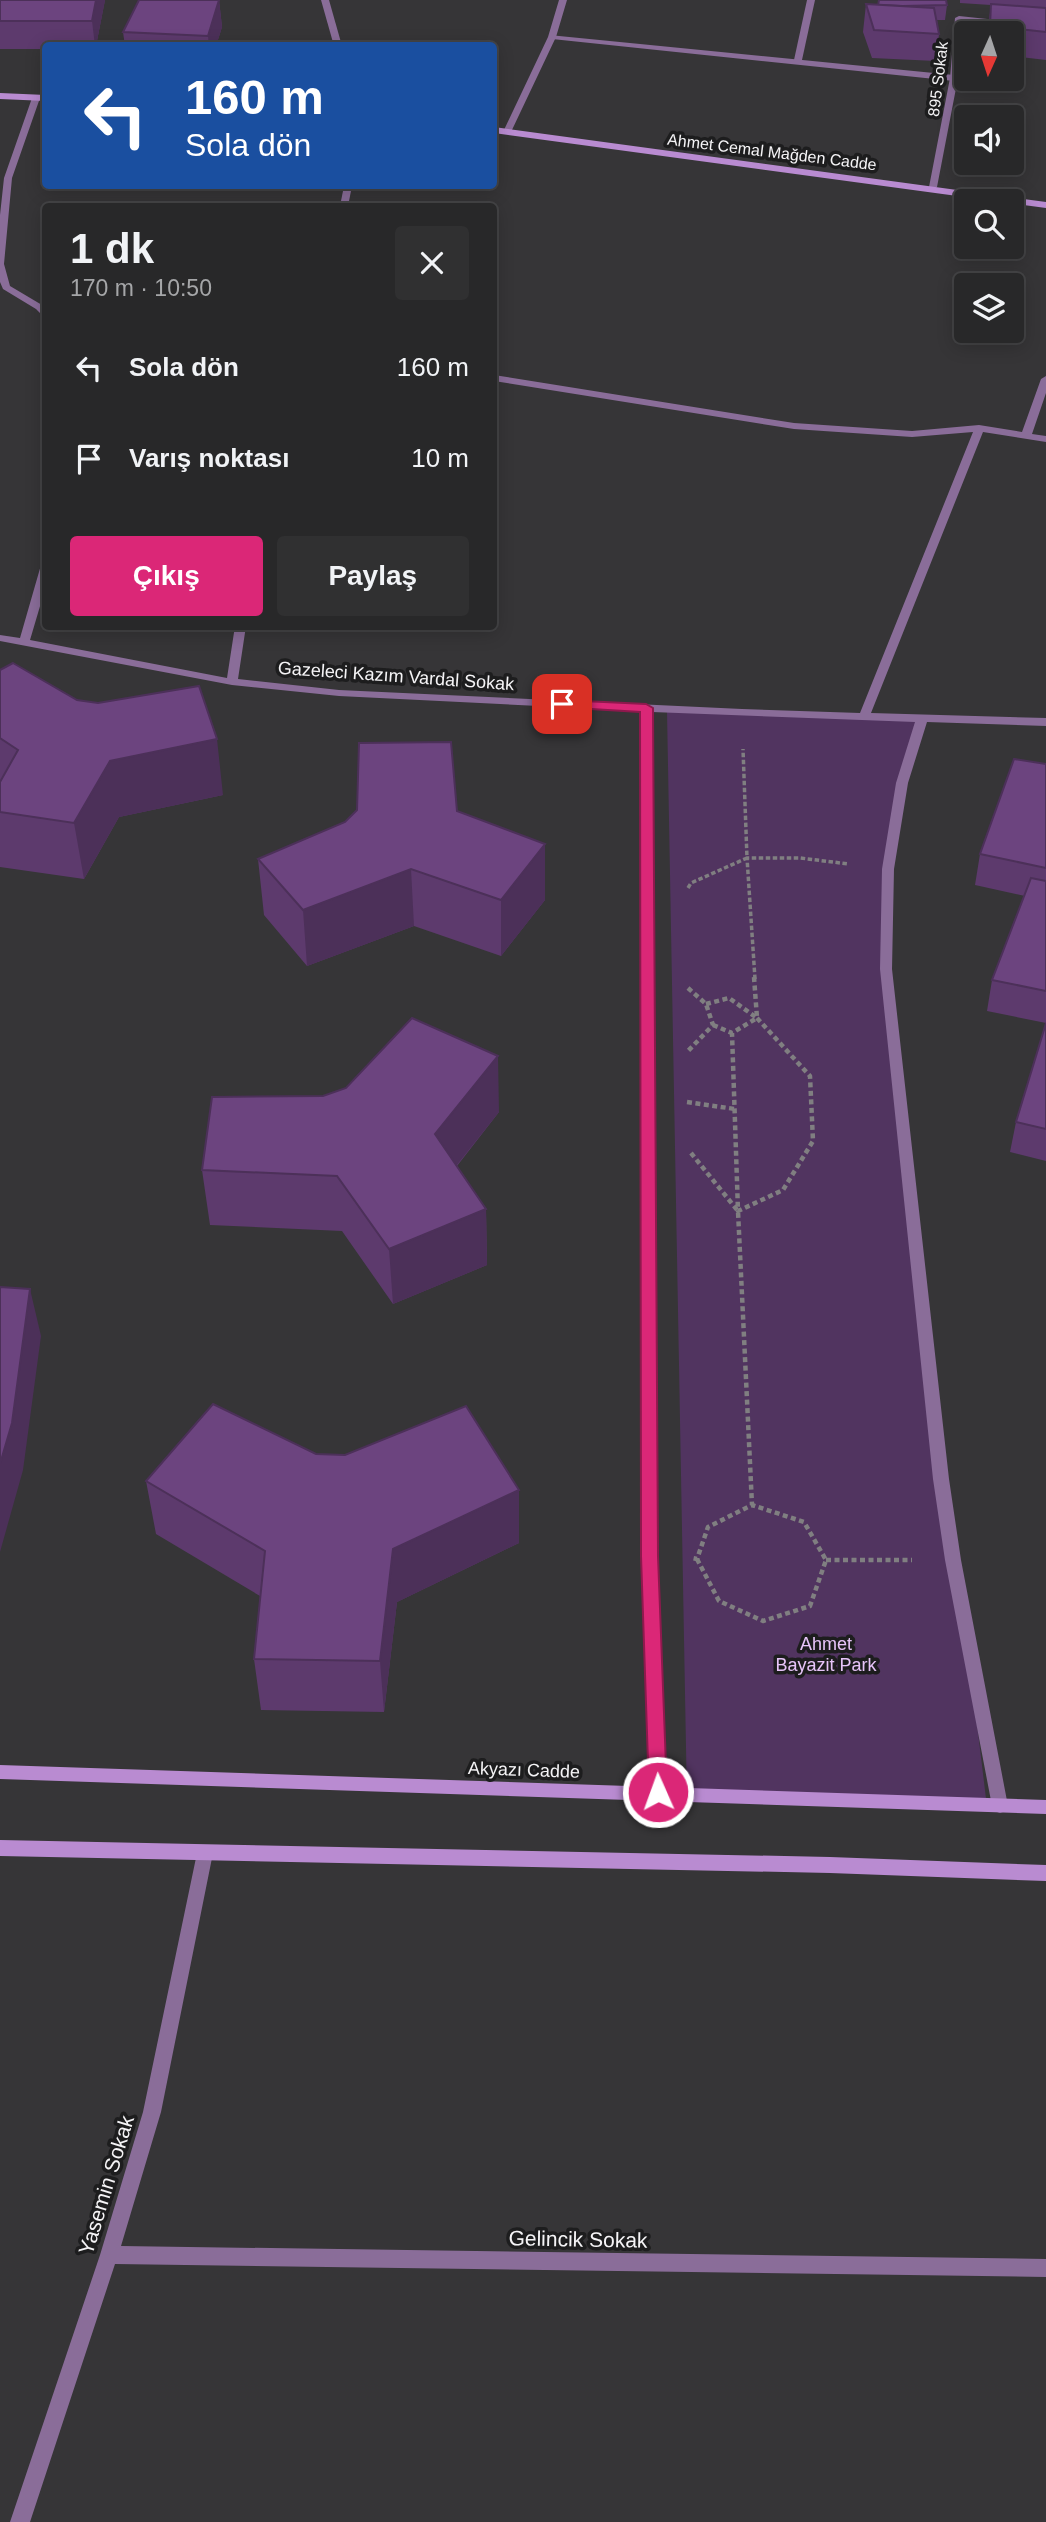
<!DOCTYPE html>
<html lang="tr">
<head>
<meta charset="utf-8">
<style>
	body { margin:0; font-family:Arial,sans-serif; background:#303031; color:#f1f3f6; height:100vh; display:flex; flex-direction:column; font-size:26px; white-space:nowrap }
	* { box-sizing:border-box; margin:0 }
	p { font-size:23px; color:#a5a6a8 }
	.icon { flex:none; width:38px; height:38px; fill:none; stroke:currentColor; stroke-width:2; stroke-linecap:round; stroke-linejoin:round }
	.map { position:relative; flex:1; overflow:hidden }
	.drawer { position:absolute; left:42px; top:203px; width:455px; height:427px; display:flex; flex-direction:column; background:#282829; border-radius:7px; box-shadow:0 4px 18px #0003,0 0 0 2px #444446 }
	.drawer>* { flex:none }
	.top-card { position:absolute; left:42px; top:42px; width:455px; height:147px; border-radius:7px; box-shadow:0 4px 18px #0003,0 0 0 2px #444446; background:#1a4fa0; color:#fff; overflow:hidden }
	.needle { width:46px; rotate:183deg }
	.buttons { position:absolute; left:954px; top:21px; display:grid; gap:14px }
	.buttons a { display:grid; place-items:center; width:70px; height:70px; border-radius:7px; background:#282829; box-shadow:0 4px 18px #0003,0 0 0 2px #444446; font-size:35px }
	.pin { position:absolute; display:grid; place-items:center; width:60px; height:60px; color:#fff; margin:-30px; border-radius:14px; box-shadow:0 4px 10px #0006 }
	.me { position:absolute; width:77px; margin:-38px; rotate:358deg; stroke-linejoin:round; filter:drop-shadow(0 0 5px #0008) }
	.turn { display:flex; align-items:center; gap:24px; height:147px; padding:0 28px; font-size:32px }
	.turn .icon { width:91px; height:91px; stroke-width:2.5 }
	.turn b { display:block; font-size:49px; line-height:60px }
	.round { display:grid; place-items:center; flex:none; width:74px; height:74px; border-radius:7px; background:#303031 }
	.summary { display:flex; align-items:center; justify-content:space-between; height:119px; padding:0 28px }
	h1 { font-size:42px; font-weight:600; line-height:52px }
	.action { display:flex; gap:14px; margin-top:auto; padding:14px 28px }
	.action a { flex:1; height:80px; border-radius:7px; background:#db2777; color:#fff; font-size:28px; font-weight:600; line-height:80px; text-align:center }
	.action a+a { background:#303031; color:#f1f3f6 }
	ul { padding:0; list-style:none }
	li { display:flex; align-items:center; gap:21px; height:91px; padding:0 28px }
	li div { flex:1 }
	li b { display:block; font-size:26px }
	li em { font-style:normal }
	.map>svg:first-child { display:block }
	.green { fill:#513460 }
	.lines { fill:none; stroke-linecap:round; stroke-linejoin:round }
	.path-far1 { stroke:#807f81; stroke-width:3.5; stroke-dasharray:4.5 2.5; stroke-linecap:butt }
	.path { stroke:#807f81; stroke-width:4.5; stroke-dasharray:5 3.5; stroke-linecap:butt }
	.service { fill:#8a6d99; fill-rule:evenodd }
	.minor { fill:#8a6d99; fill-rule:evenodd }
	.secondary { fill:#b98bd1; fill-rule:evenodd }
	.wall { fill:#5d3a6d }
	.shaded-wall { fill:#4c3059 }
	.building { fill:#6c447f; stroke:#4c3059; stroke-width:2 }
	.route { fill:#db2777; stroke:#8e194d; stroke-width:2 }
	.labels { text-anchor:middle; dominant-baseline:central; stroke-width:7; stroke-linejoin:round; paint-order:stroke }
	.far-street-label { font-size:16px; fill:#f5f4f6; stroke:#1d1d1e }
	.street-label { font-size:18px; fill:#f5f4f6; stroke:#1d1d1e }
	.park-label { font-size:18px; fill:#e7c4f9; stroke:#1d1d1e }
	.near-street-label { font-size:21px; fill:#f5f4f6; stroke:#1d1d1e }
</style>
</head>
<body>
<div class="map">
<svg width="1046" height="2522" viewBox="0 0 1046 2522">
	<rect width="100%" height="100%" fill="#363537"/>
	<path class="green" d="M667 711 922 719 888 869 886 970 987 1807 687 1802Z"/>
	<g class="lines">
		<g class="path-far1">
			<path d="M688 888 691 883 747 858 743 749"/>
			<path d="M755 979 747 858H800L849 864"/>
		</g>
		<g class="path">
			<path d="M754 977 757 1018"/>
			<path d="M688 988 706 1004 713 1025 688 1051"/>
			<path d="M706 1004 729 998 757 1018"/>
			<path d="M757 1018 810 1076 813 1141 783 1190 738 1211 732 1033Z"/>
			<path d="M713 1025 732 1033"/>
			<path d="M687 1102 735 1109"/>
			<path d="M691 1153 738 1211 752 1505 708 1527 697 1559 692 1558"/>
			<path d="M697 1559 719 1601 763 1621 810 1606 826 1560 804 1522 752 1505"/>
			<path d="M826 1560H912"/>
		</g>
		<path class="service" d="M549 35 954 75 958 78 954 81 552 39H549Z"/>
		<g class="minor">
			<path d="M321 0H329L342 46H334Z"/>
			<path d="M559 0H567L556 37 511 132 504 134 503 132 548 37Z"/>
			<path d="M807 0H815L802 60 798 62 794 60Z"/>
			<path d="M959 16 1006 21 1010 23 1006 25 963 21 958 78 937 187 933 190 929 187 950 78 955 18Z"/>
			<path d="M36 95 40 98 12 178 4 264 10 286 42 305 46 309V319L36 309 3 289 0 282V215L4 178 32 98Z"/>
			<path d="M344 186H352L348 206H340Z"/>
			<path d="M494 375 794 423 912 431 979 425 1022 432 1041 379 1046 376V393L1032 434 1046 436V442L983 432 871 713 1046 718V726L927 722 908 783 894 869 892 969 949 1479 961 1560 1008 1806 1006 1811 1000 1813 994 1811 992 1806 945 1560 933 1479 880 969 882 869 896 783 915 722 652 712 658 1556 666 1792 664 1797 658 1799 652 1797 650 1792 642 1556 640 711 339 696 232 685 0 641V635L20 638 41 565 46 562V586L30 640 227 678 235 626H246L238 679 339 690 742 709 860 713 973 432 912 437 794 429 494 381Z"/>
			<path d="M205 1845 211 1848 213 1853 161 2112 121 2246 1046 2259V2277L115 2264 30 2522H10L100 2255 143 2112 197 1853 199 1848Z"/>
		</g>
		<g class="secondary">
			<path d="M0 93 46 95V101L0 99Z"/>
			<path d="M494 127 1046 202V208L494 133Z"/>
			<path d="M0 1765 1046 1800V1814L0 1779Z"/>
			<path d="M0 1840 830 1857 1046 1865V1881L830 1873 0 1856Z"/>
		</g>
	</g>
	<g class="wall">
		<path d="M0 0H105L96 46H46V49H0Z"/>
		<path d="M219 0 222 27 216 46H125L123 32Z"/>
		<path d="M960 0H1046V60L1012 56V33H987L991 5 960 3Z"/>
		<path d="M866 4 947 5 945 20H937L939 34 936 61 872 58 863 32Z"/>
		<path d="M0 670 77 700 223 795 119 817 84 879 0 867Z"/>
		<path d="M1046 764V1023L987 1011 992 980 1025 896 975 885 980 854Z"/>
		<path d="M457 811 545 900 501 956 414 926 307 966 264 915 258 859Z"/>
		<path d="M1046 1023V1161L1010 1152 1016 1122Z"/>
		<path d="M499 1112 457 1166 486 1209 487 1265 393 1304 342 1231 210 1225 202 1170Z"/>
		<path d="M316 1454 519 1490V1543L397 1602 384 1712 261 1710 254 1659 260 1596 156 1534 146 1481Z"/>
	</g>
	<g class="shaded-wall">
		<path d="M96 0H105L96 46H95L92 21Z"/>
		<path d="M219 0 222 27 216 46H209L208 36Z"/>
		<path d="M217 739 223 795 119 817 84 879 74 823 110 761Z"/>
		<path d="M545 844V900L501 956V900Z"/>
		<path d="M411 869 414 926 307 966 303 910Z"/>
		<path d="M498 1056 499 1112 437 1190 435 1134Z"/>
		<path d="M486 1209 487 1265 393 1304 389 1249Z"/>
		<path d="M30 1289 41 1336 23 1470 0 1552V1464Z"/>
		<path d="M519 1490V1543L397 1602 384 1712 380 1661 393 1549Z"/>
	</g>
	<g class="building">
		<path d="M0 0H96L92 21H0Z"/>
		<path d="M139 0H219L208 36 123 32Z"/>
		<path d="M879 0H946L947 5 903 6 878 5Z"/>
		<path d="M866 4 934 8 939 34 874 30Z"/>
		<path d="M991 4 1046 8V32L990 26Z"/>
		<path d="M13 663 77 700 98 703 199 686 217 739 110 761 74 823 0 812V782L18 750 0 738V670Z"/>
		<path d="M451 742 457 811 545 844 501 900 411 869 303 910 258 859 345 822 357 810 359 743Z"/>
		<path d="M1014 759 1046 764V868L980 854Z"/>
		<path d="M1031 878 1046 881V991L992 980Z"/>
		<path d="M412 1018 498 1056 435 1134 486 1209 389 1249 337 1176 202 1170 212 1097 323 1096 346 1088Z"/>
		<path d="M1046 1023V1129L1016 1122Z"/>
		<path d="M0 1287 30 1289 12 1423 0 1464Z"/>
		<path d="M213 1404 316 1454 345 1455 466 1406 519 1490 393 1549 380 1661 254 1659 265 1551 146 1481Z"/>
	</g>
	<path class="route" d="M562 700 646 704 653 708 658 1556 667 1792 665 1798 658 1800 651 1798 649 1792 641 1556 640 712 558 707V701Z"/>
	<g class="labels">
		<g class="far-street-label">
			<text transform="translate(938 79) rotate(-83)">895 Sokak</text>
			<text transform="translate(772 152) rotate(7)">Ahmet Cemal Mağden Cadde</text>
		</g>
		<g class="street-label">
			<text transform="translate(396 676) rotate(4)">Gazeleci Kazım Vardal Sokak</text>
			<text transform="translate(524 1770) rotate(2)">Akyazı Cadde</text>
		</g>
		<g class="park-label">
			<text x="826" y="1644">Ahmet<tspan x="826" dy="21">Bayazit Park</tspan></text>
		</g>
		<g class="near-street-label">
			<text transform="translate(106 2185) rotate(-73)">Yasemin Sokak</text>
			<text transform="translate(578 2239) rotate(1)">Gelincik Sokak</text>
		</g>
	</g>
</svg>
<div class="buttons">
<a><svg class="needle" viewBox="-14 -14 28 28"><path d="M0-13l5 13h-10z" fill="#e53935"/><path d="M0 13l5-13h-10z" fill="#a5a6a8"/></svg></a>
<a><svg class="icon" aria-label="sound" viewBox="0 0 24 24"><path d="M4 9h4l5-4v14l-5-4H4zM17 9q2 3 0 6"/></svg></a>
<a><svg class="icon" aria-label="search" viewBox="0 0 24 24"><circle cx="10" cy="10" r="6"/><path d="M15 15l6 6"/></svg></a>
<a><svg class="icon" aria-label="layers" viewBox="0 0 24 24"><path d="M12 4l9 5-9 5-9-5zM3 14l9 5 9-5"/></svg></a>
</div>
<div class="pin" style="left:562px;top:704px;background:#d93025"><svg class="icon" aria-label="arrive" viewBox="0 0 24 24"><path d="M6 21V4h12l-3 4 3 4H6"/></svg></div>
<svg class="me" style="left:658px;top:1792px" viewBox="-20 -20 40 40"><circle r="17" fill="#db2777" stroke="#fff" stroke-width="3"/><path d="M0-11L8 9 0 5-8 9z" fill="#fff"/></svg>
<div class="top-card">
<div class="turn"><svg class="icon" aria-label="left" viewBox="0 0 24 24"><path d="M17 20v-9H6M10 6l-5 5 5 5"/></svg><div><b>160 m</b>Sola dön</div></div>
</div>
<section class="drawer">
<div class="summary"><div><h1>1 dk</h1><p>170 m · 10:50</p></div><a class="round"><svg class="icon" aria-label="close" viewBox="0 0 24 24"><path d="M6 6l12 12M18 6L6 18"/></svg></a></div>
<ul>
<li><svg class="icon" aria-label="left" viewBox="0 0 24 24"><path d="M17 20v-9H6M10 6l-5 5 5 5"/></svg><div><b>Sola dön</b></div><em>160 m</em></li>
<li><svg class="icon" aria-label="arrive" viewBox="0 0 24 24"><path d="M6 21V4h12l-3 4 3 4H6"/></svg><div><b>Varış noktası</b></div><em>10 m</em></li>
</ul>
<div class="action"><a>Çıkış</a><a>Paylaş</a></div>
</section>
</div>
</body>
</html>
